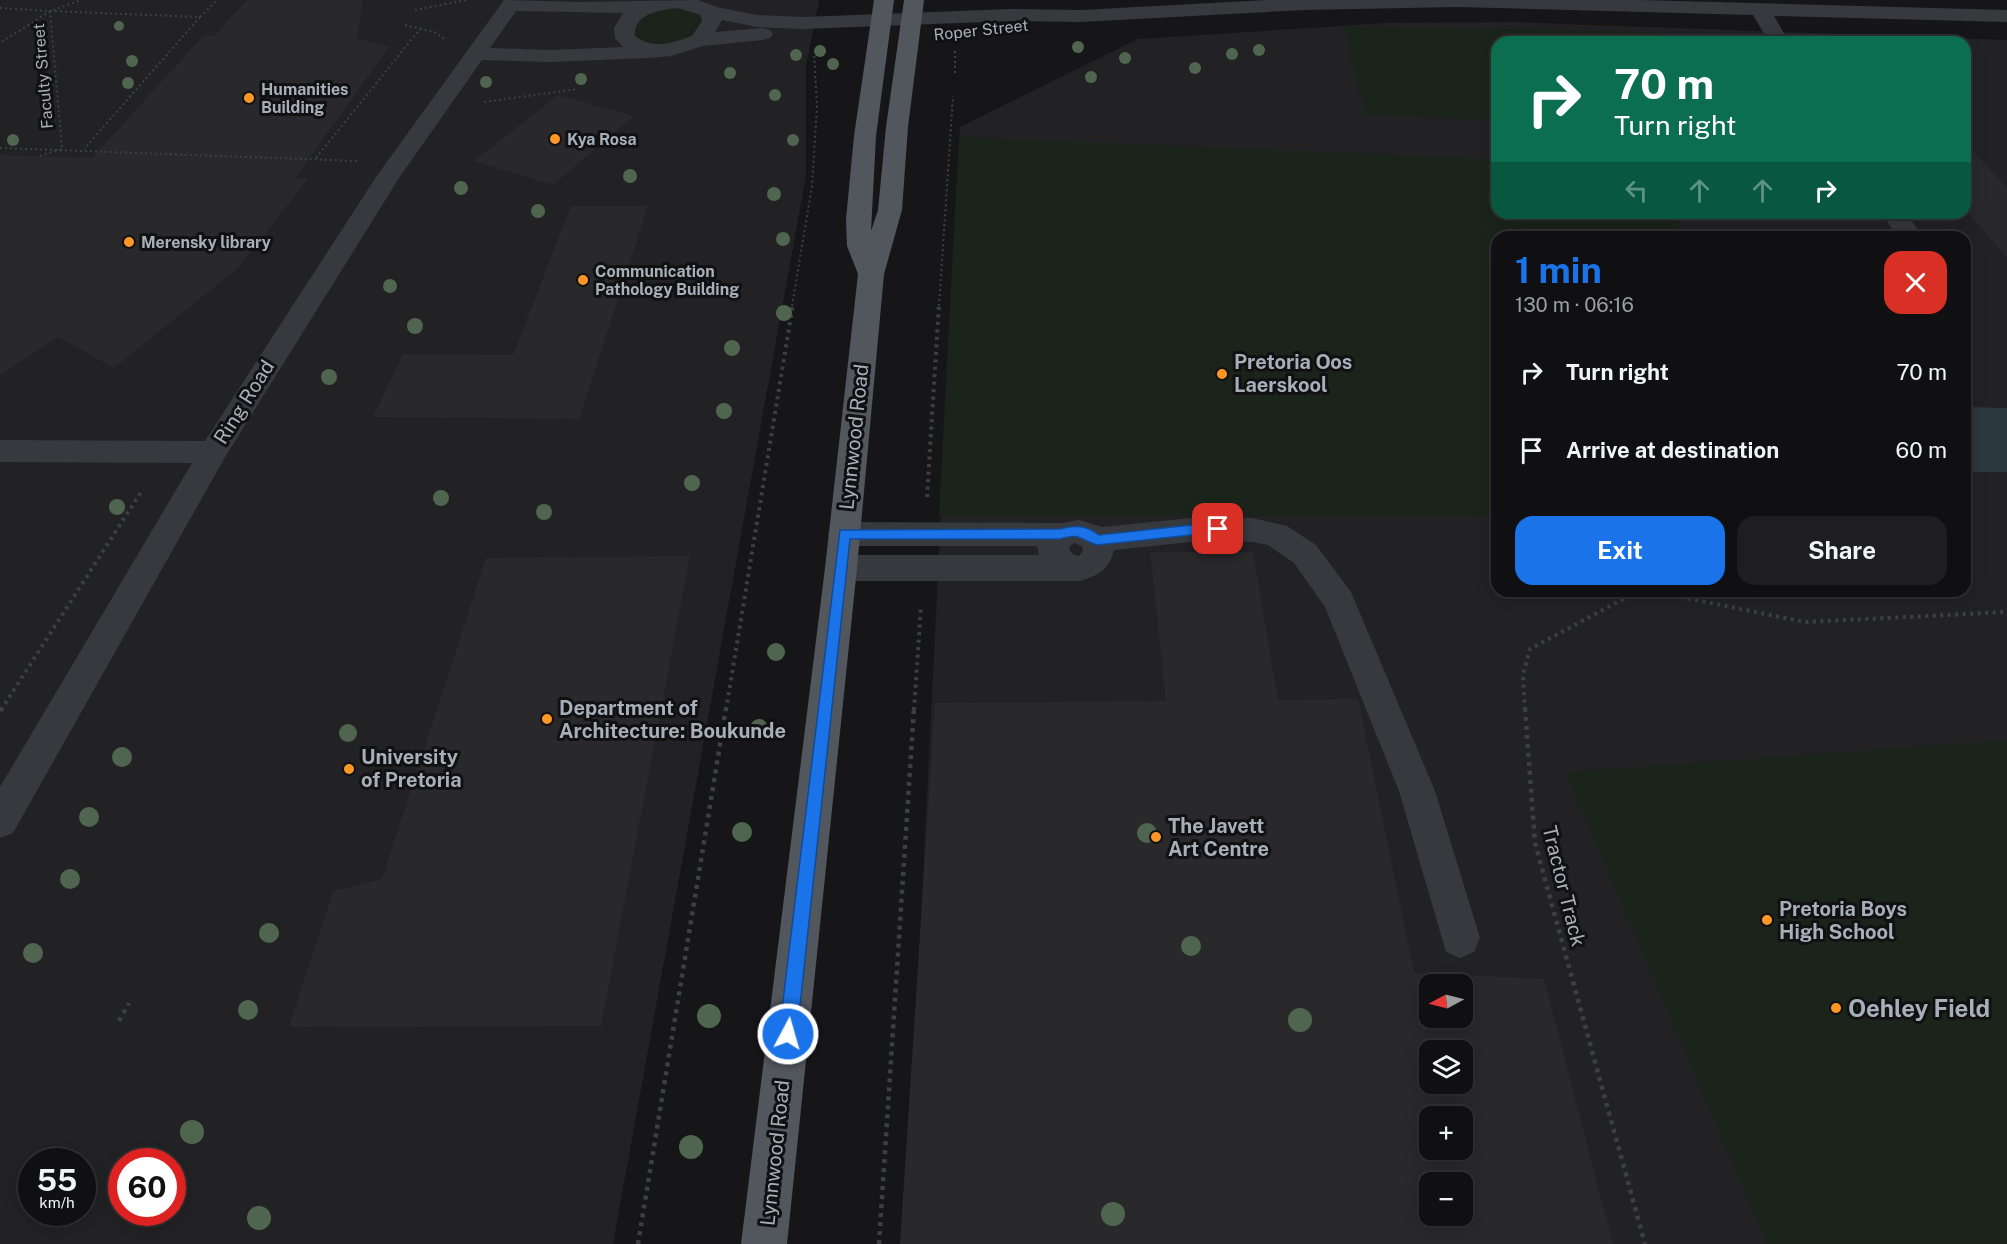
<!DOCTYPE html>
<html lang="en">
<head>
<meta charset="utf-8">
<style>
	body { margin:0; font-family:"Public Sans",sans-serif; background:#1e1e20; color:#f1f3f6; height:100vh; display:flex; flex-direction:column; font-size:22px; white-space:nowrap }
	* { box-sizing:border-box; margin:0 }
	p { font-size:20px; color:#9c9d9f }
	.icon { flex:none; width:33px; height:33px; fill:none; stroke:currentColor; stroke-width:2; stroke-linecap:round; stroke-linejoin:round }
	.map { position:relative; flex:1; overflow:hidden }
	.details { position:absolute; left:1491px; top:231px; width:480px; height:366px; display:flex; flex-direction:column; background:#101012; border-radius:18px; box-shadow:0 3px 15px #0003,0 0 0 2px #303032 }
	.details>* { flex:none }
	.hud { position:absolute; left:1491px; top:36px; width:480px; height:183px; border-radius:18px; box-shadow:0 3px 15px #0003,0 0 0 2px #303032; background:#0b6e4f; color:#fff; overflow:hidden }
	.needle { width:39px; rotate:263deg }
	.fabs { position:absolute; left:1419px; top:974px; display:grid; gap:12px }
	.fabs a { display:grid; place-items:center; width:54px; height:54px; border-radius:12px; background:#101012; box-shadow:0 3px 15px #0003,0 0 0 2px #303032; font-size:30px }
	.speed { position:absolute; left:18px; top:1148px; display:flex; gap:12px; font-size:30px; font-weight:700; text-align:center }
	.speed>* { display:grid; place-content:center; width:78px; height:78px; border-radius:50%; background:#101012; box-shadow:0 3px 15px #0003,0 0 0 2px #303032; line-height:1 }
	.speed small { font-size:15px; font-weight:400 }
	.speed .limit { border:9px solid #d22; background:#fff; color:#111 }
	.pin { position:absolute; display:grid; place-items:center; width:51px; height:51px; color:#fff; margin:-26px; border-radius:12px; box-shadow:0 3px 9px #0006 }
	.me { position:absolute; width:66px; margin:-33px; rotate:6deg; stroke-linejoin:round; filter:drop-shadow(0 0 4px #0008) }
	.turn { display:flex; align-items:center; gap:21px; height:126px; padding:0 24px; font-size:27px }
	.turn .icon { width:78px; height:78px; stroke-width:2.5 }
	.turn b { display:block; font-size:42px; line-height:51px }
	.lanes { display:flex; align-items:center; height:57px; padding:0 24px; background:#0003; justify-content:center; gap:30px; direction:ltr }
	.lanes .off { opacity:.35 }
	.round { display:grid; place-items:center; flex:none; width:63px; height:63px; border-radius:18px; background:#1e1e20 }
	.head { display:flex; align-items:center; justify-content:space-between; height:102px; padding:0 24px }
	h1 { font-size:36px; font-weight:700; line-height:45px; color:#1a73e8 }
	.primary-button { display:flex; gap:12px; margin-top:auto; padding:12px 24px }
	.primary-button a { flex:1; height:69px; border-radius:18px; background:#1a73e8; color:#fff; font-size:24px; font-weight:700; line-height:69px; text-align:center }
	.primary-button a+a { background:#1e1e20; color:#f1f3f6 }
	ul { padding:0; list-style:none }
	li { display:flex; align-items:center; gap:18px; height:78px; padding:0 24px }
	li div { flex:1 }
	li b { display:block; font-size:22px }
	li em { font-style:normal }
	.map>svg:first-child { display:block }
	.built { fill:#222225; fill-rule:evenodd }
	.green { fill:#1b241b }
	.water { fill:#2b383d }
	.building { fill:#29292c; fill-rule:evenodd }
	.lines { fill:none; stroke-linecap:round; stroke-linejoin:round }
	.path-far2 { stroke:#3c4045; stroke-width:2; stroke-dasharray:2 3; stroke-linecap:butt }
	.path-far1 { stroke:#3c4045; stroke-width:4; stroke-dasharray:3 4.5; stroke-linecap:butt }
	.path { stroke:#3c4045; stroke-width:4.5; stroke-dasharray:4 5; stroke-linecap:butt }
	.minor { fill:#36393e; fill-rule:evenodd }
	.major { fill:#52565d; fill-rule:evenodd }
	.tree { fill:#50654f }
	.route { fill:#1a73e8; stroke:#114b97; stroke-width:1.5 }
	.poi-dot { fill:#ff9727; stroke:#111113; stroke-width:2 }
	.labels { text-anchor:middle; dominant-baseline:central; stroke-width:6; stroke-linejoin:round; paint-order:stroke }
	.far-street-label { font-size:16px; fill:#a7afb9; stroke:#111113 }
	.far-poi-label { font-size:16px; font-weight:bold; fill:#a7afb9; stroke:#111113; text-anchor:start }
	.poi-label { font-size:20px; font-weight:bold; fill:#a7afb9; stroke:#111113; text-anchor:start }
	.street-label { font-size:20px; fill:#a7afb9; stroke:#111113 }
	.near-poi-label { font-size:24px; font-weight:bold; fill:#a7afb9; stroke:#111113; text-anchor:start }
</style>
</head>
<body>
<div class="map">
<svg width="2007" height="1244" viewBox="0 0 2007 1244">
	<rect width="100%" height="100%" fill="#161618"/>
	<g class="built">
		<path d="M0 0H819L806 66V175L613 1244H0ZM32 1161H82V1212H32ZM122 1161H172V1212H122Z"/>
		<path d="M1511 22 2007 40V1244H905L960 127 1138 39 1387 23ZM1497 42H1965V213H1497ZM1497 237H1965V591H1497ZM1430 984H1462V1017H1430ZM1430 1050H1462V1083H1430ZM1430 1116H1462V1149H1430ZM1430 1182H1462V1215H1430Z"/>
	</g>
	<g class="green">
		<path d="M678 9 689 11 702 19 704 24C691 44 651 54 634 34 639 13 658 10 678 9Z"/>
		<path d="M1343 26 1659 32 1664 42H1497V120L1365 115Z"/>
		<path d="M959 137 1497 159V213H1670L1683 237H1497V516H939Z"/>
		<path d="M2007 740V1244H1767L1565 772Z"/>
	</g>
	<path class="water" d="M1965 407 2007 408V472H1965Z"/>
	<g class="building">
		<path d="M247 0H363L357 38 389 47 295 178 308 179 237 269 114 368 58 337 0 375V155L92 158 203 36H214Z"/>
		<path d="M558 95 634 116 553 185 474 161Z"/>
		<path d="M1965 142 2007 188V258L1965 209Z"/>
		<path d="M571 206H648L579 419 373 417 403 354 513 355Z"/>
		<path d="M1150 552H1253L1278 700 1358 699 1414 972 1544 979 1613 1244H900L935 703 1166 701ZM1430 984H1462V1017H1430ZM1430 1050H1462V1083H1430ZM1430 1116H1462V1149H1430ZM1430 1182H1462V1215H1430Z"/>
		<path d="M690 556 601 1026 289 1027 333 891 382 879 486 558Z"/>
	</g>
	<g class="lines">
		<g class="path-far2">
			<path d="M0 8 50 11 0 43"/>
			<path d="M415 10 467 0"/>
			<path d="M50 11 200 17 84 149"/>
			<path d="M200 17 217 0"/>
			<path d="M405 25 434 32 446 40"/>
			<path d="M955 51V74"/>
			<path d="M484 102 578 89"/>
			<path d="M0 148 357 161"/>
			<path d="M40 156 62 149 50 11 82 0"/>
			<path d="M316 158 420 29"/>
			<path d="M792 306 812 186 817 106 814 53"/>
			<path d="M939 306 953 96"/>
		</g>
		<g class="path-far1">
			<path d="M927 497 939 304"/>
			<path d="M1651 591 1805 622 2007 612"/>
			<path d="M1 710 143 489"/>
			<path d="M726 710 793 304"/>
			<path d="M914 710 921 606"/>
			<path d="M1525 710 1523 675 1530 649 1638 591"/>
		</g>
		<g class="path">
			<path d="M1525 708 1535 843 1645 1244"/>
			<path d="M0 711 2 708"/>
			<path d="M119 1021 129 1003"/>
			<path d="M638 1244 726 708"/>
			<path d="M879 1244 914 708"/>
		</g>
		<g class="minor">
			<path d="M504 0 579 2 698 0 717 7 757 15 803 17 1011 9 1081 10 1267 0H1640L2007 10V22L1774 16 1789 42H1769L1753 15 1457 7 1304 10 1081 22 1011 21 803 29 757 27 722 20 715 32 763 28 770 30 773 34 770 38 763 40 703 46 671 56 648 58 551 62 482 60 399 178 224 459 13 833 0 838V787L192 463 0 462V440L205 441 376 177ZM678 8 701 15 702 21 692 36C673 43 653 50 635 36 633 13 661 10 678 8ZM516 11 623 13 614 28 615 38 623 47 551 50 490 48Z"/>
			<path d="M1881 213H1906L1923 237H1898Z"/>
			<path d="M1201 517 1252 518 1287 526 1316 545 1351 592 1435 791 1480 938 1474 952 1460 958 1446 952 1399 791 1325 607 1294 563 1268 545 1252 542 1201 541 1114 550C1109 570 1099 575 1080 581H841L830 577 825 568 830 559 841 555H1039L1037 546H844L833 543 828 534 833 525 844 522 1062 523 1079 520 1102 527ZM1074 543 1082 546 1083 551 1079 556C1073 555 1070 553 1069 547Z"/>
		</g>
		<path class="major" d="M874 0H894L876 136 871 231 878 210 886 127 904 0H924L908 127 902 210 884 274 857 568 787 1244H741L825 568 858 274 847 246 846 219 854 136Z"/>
	</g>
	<g class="tree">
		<circle cx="119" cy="26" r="5"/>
		<circle cx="1078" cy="47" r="6"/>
		<circle cx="1259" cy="50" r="6"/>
		<circle cx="820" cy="51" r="6"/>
		<circle cx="1232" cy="54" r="6"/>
		<circle cx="796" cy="55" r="6"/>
		<circle cx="1125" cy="58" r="6"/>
		<circle cx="132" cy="61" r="6"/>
		<circle cx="833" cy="64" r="6"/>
		<circle cx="1195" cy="68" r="6"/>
		<circle cx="730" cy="73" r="6"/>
		<circle cx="1091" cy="77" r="6"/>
		<circle cx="581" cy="79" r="6"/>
		<circle cx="486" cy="82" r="6"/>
		<circle cx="128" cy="83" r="6"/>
		<circle cx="775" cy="95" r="6"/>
		<circle cx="13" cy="140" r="6"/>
		<circle cx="793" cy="140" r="6"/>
		<circle cx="630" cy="176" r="7"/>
		<circle cx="461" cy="188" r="7"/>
		<circle cx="774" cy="194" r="7"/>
		<circle cx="538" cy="211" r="7"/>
		<circle cx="783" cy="239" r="7"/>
		<circle cx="390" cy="286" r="7"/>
		<circle cx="784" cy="313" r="8"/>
		<circle cx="415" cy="326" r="8"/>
		<circle cx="732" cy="348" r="8"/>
		<circle cx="329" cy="377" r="8"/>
		<circle cx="724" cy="411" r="8"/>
		<circle cx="692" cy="483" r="8"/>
		<circle cx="441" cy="498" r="8"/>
		<circle cx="117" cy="507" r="8"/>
		<circle cx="544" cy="512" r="8"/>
		<circle cx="776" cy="652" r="9"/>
		<circle cx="759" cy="728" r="9"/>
		<circle cx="348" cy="733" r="9"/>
		<circle cx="122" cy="757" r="10"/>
		<circle cx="89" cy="817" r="10"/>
		<circle cx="742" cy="832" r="10"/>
		<circle cx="1147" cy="833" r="10"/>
		<circle cx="70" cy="879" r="10"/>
		<circle cx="269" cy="933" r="10"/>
		<circle cx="1191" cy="946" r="10"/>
		<circle cx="33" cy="953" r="10"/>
		<circle cx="248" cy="1010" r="10"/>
		<circle cx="709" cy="1016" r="12"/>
		<circle cx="1300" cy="1020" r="12"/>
		<circle cx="192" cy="1132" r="12"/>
		<circle cx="691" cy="1147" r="12"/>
		<circle cx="1113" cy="1214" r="12"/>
		<circle cx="259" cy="1218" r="12"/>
	</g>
	<path class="route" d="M1201 524H1218L1225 529 1218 534H1201L1097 545C1079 539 1080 533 1060 539H850L797 1034 794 1040 788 1043 782 1040 779 1034 840 530 1060 529C1075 525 1086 525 1099 535Z"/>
	<g class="poi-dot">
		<circle cx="249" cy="98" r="6"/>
		<circle cx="555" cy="139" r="6"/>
		<circle cx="129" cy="242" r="6"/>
		<circle cx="583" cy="280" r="6"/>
		<circle cx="1222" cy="374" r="6"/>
		<circle cx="547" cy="719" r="6"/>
		<circle cx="349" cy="769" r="6"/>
		<circle cx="1156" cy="837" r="6"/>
		<circle cx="1767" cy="920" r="6"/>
		<circle cx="1836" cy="1008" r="6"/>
	</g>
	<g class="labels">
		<g class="far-street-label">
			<text transform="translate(981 30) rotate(-6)">Roper Street</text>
			<text transform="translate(43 76) rotate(-95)">Faculty Street</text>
		</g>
		<g class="far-poi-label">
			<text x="261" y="89">Humanities<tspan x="261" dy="18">Building</tspan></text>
			<text x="567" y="139">Kya Rosa</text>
			<text x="141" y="242">Merensky library</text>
			<text x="595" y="271">Communication<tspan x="595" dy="18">Pathology Building</tspan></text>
		</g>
		<g class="poi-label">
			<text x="1234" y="362">Pretoria Oos<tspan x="1234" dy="23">Laerskool</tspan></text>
			<text x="559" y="708">Department of<tspan x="559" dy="23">Architecture: Boukunde</tspan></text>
			<text x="361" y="757">University<tspan x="361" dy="23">of Pretoria</tspan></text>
			<text x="1168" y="826">The Javett<tspan x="1168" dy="23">Art Centre</tspan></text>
			<text x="1779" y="909">Pretoria Boys<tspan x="1779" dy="23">High School</tspan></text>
		</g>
		<g class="street-label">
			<text transform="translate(244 402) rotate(-58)">Ring Road</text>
			<text transform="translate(854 437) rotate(-84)">Lynnwood Road</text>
			<text transform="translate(1564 886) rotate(76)">Tractor Track</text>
			<text transform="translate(775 1153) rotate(-84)">Lynnwood Road</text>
		</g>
		<g class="near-poi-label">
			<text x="1848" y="1008">Oehley Field</text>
		</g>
	</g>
</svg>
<div class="fabs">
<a><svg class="needle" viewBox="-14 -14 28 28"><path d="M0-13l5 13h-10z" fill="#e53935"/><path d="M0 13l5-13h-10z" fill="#9c9d9f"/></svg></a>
<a><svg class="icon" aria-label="layers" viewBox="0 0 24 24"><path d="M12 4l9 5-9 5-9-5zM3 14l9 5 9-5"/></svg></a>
<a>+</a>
<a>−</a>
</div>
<div class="speed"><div>55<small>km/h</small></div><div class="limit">60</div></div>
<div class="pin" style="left:1218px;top:529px;background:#d93025"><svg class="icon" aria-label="arrive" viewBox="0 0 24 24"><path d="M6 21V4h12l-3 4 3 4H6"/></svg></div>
<svg class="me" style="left:788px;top:1034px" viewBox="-20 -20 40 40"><circle r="17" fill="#1a73e8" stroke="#fff" stroke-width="3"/><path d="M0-11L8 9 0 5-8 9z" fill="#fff"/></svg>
<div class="hud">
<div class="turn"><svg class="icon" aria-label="right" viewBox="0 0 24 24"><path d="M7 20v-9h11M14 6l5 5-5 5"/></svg><div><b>70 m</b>Turn right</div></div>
<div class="lanes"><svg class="icon off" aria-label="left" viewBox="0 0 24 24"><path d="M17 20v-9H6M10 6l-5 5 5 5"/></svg><svg class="icon off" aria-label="ahead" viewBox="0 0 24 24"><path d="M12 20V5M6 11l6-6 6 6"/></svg><svg class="icon off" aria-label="ahead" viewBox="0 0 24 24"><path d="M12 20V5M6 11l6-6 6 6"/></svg><svg class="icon" aria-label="right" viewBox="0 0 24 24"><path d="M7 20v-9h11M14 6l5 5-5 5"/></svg></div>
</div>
<section class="details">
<div class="head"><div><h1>1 min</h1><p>130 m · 06:16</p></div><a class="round" style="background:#d93025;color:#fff"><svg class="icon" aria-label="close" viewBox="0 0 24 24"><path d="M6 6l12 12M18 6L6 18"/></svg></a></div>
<ul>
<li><svg class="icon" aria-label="right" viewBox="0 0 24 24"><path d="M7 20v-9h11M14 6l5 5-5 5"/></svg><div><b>Turn right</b></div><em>70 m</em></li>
<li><svg class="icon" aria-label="arrive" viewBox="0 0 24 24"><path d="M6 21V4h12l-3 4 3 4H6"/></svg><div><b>Arrive at destination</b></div><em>60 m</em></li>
</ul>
<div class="primary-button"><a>Exit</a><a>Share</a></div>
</section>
</div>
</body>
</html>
